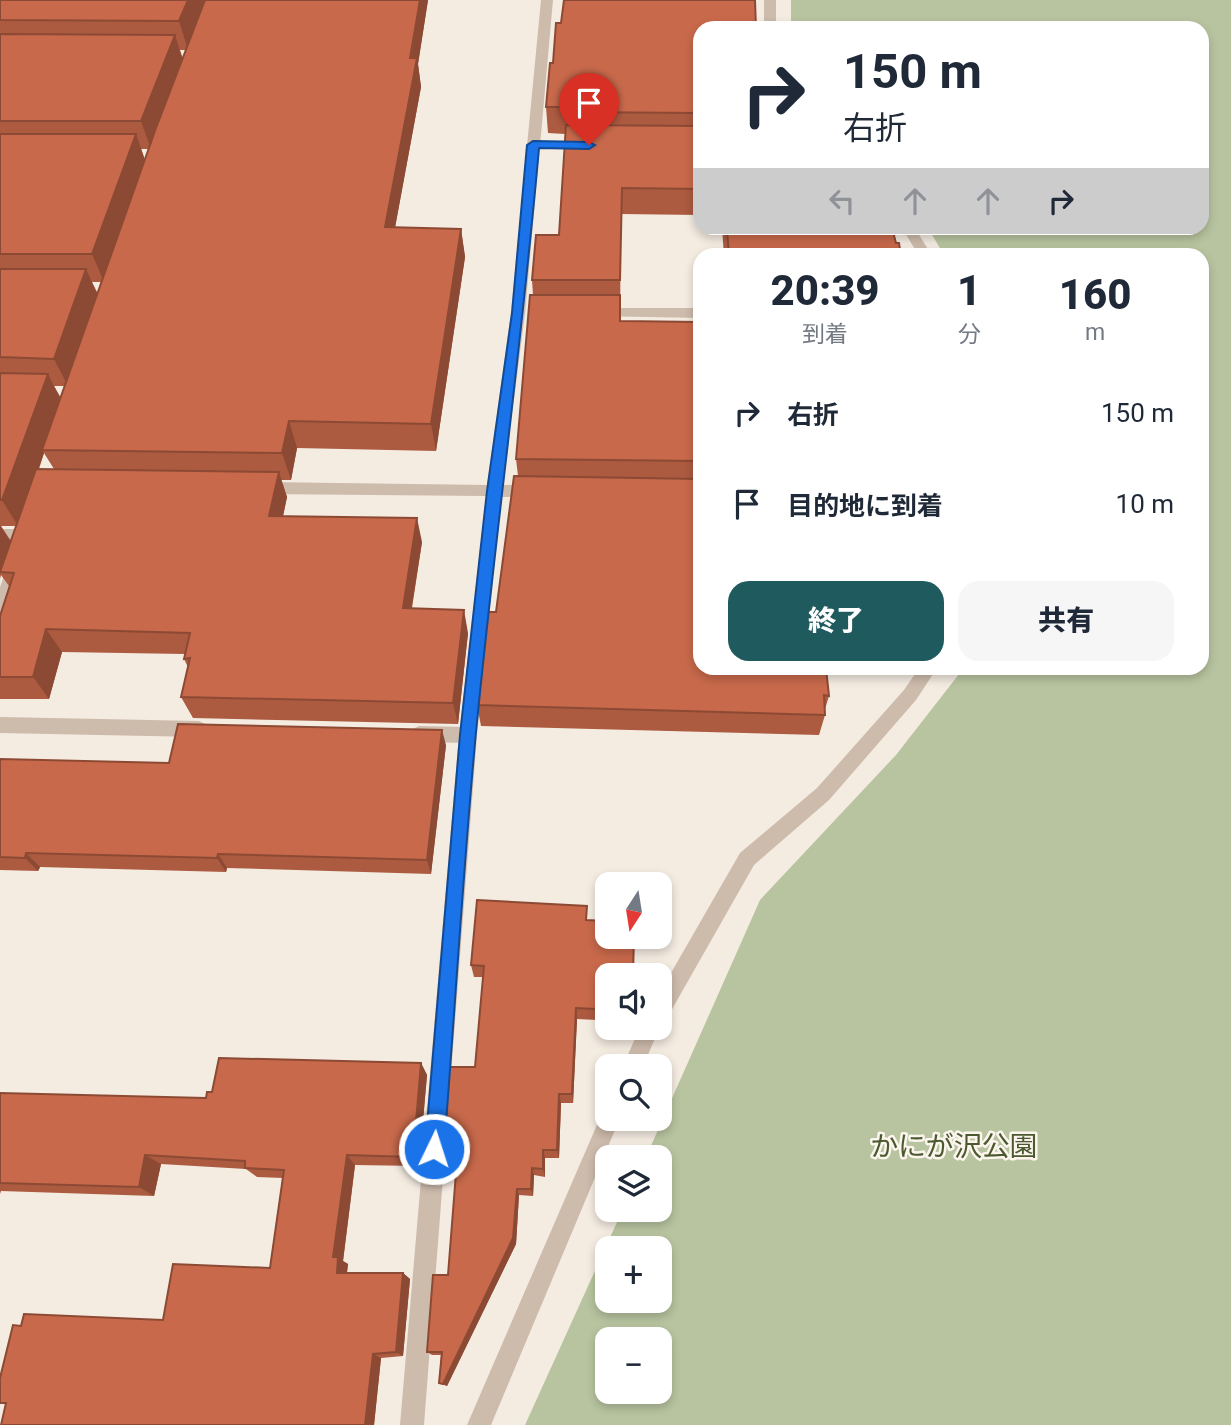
<!DOCTYPE html>
<html lang="ja">
<head>
<meta charset="utf-8">
<style>
	body { margin:0; font-family:Roboto,"Noto Sans JP",sans-serif; background:#f6f6f7; color:#1f2937; height:100vh; display:flex; flex-direction:column; font-size:26px; white-space:nowrap }
	* { box-sizing:border-box; margin:0 }
	p { font-size:23px; color:#747a83 }
	.icon { flex:none; width:38px; height:38px; fill:none; stroke:currentColor; stroke-width:2; stroke-linecap:round; stroke-linejoin:round }
	.map { position:relative; flex:1; overflow:hidden }
	.side { position:absolute; left:693px; top:248px; width:516px; height:427px; display:flex; flex-direction:column; background:#fff; border-radius:21px; box-shadow:0 4px 10px #0003 }
	.side>* { flex:none }
	.guide { position:absolute; left:693px; top:21px; width:516px; height:214px; border-radius:21px; box-shadow:0 4px 10px #0003; background:#fff; color:#1f2937; overflow:hidden }
	.needle { width:46px; rotate:192deg }
	.tools { position:absolute; left:595px; top:872px; display:grid; gap:14px }
	.tools a { display:grid; place-items:center; width:77px; height:77px; border-radius:14px; background:#fff; box-shadow:0 4px 10px #0003; font-size:35px }
	.pin { position:absolute; display:grid; place-items:center; width:60px; height:60px; color:#fff; margin:-72px -30px; border-radius:50% 50% 50% 0; rotate:-45deg; box-shadow:0 0 7px #0007 }
	.pin .icon { rotate:45deg }
	.me { position:absolute; width:77px; margin:-38px; rotate:4deg; stroke-linejoin:round; filter:drop-shadow(0 0 5px #0008) }
	.turn { display:flex; align-items:center; gap:24px; height:147px; padding:0 35px; font-size:32px }
	.turn .icon { width:91px; height:91px; stroke-width:2.5 }
	.turn b { display:block; font-size:49px; line-height:60px }
	.lanes { display:flex; align-items:center; height:66px; padding:0 35px; background:#0003; justify-content:center; gap:35px; direction:ltr }
	.lanes .off { opacity:.35 }
	.eta { display:flex; justify-content:space-evenly; align-items:center; height:119px; text-align:center }
	.eta b { font-size:42px; font-weight:800; line-height:49px }
	.button { display:flex; gap:14px; margin-top:auto; padding:14px 35px }
	.button a { flex:1; height:80px; border-radius:21px; background:#1f5a5e; color:#fff; font-size:28px; font-weight:800; line-height:80px; text-align:center }
	.button a+a { background:#f6f6f7; color:#1f2937 }
	ul { padding:0; list-style:none }
	li { display:flex; align-items:center; gap:21px; height:91px; padding:0 35px }
	li div { flex:1 }
	li b { display:block; font-size:26px }
	li em { font-style:normal }
	.map>svg:first-child { display:block }
	.green { fill:#b8c4a0; fill-rule:evenodd }
	.lines { fill:none; stroke-linecap:round; stroke-linejoin:round }
	.service { fill:#cdbbac; fill-rule:evenodd }
	.minor { fill:#cdbbac; fill-rule:evenodd }
	.wall { fill:#ac5a40; fill-rule:evenodd }
	.shaded-wall { fill:#8c4a34 }
	.building { fill:#c8694b; stroke:#8c4a34; stroke-width:2 }
	.route { fill:#1a73e8; stroke:#114b97; stroke-width:2 }
	.labels { text-anchor:middle; dominant-baseline:central; stroke-width:5; stroke-linejoin:round; paint-order:stroke }
	.near-park-label { font-size:28px; fill:#4a5a2e; stroke:#fbf5ee }
</style>
</head>
<body>
<div class="map">
<svg width="1231" height="1425" viewBox="0 0 1231 1425">
	<rect width="100%" height="100%" fill="#f4ebe1"/>
	<path class="green" d="M791 0H1231V1425H525L623 1209H660V1157H646L760 900 896 755 963 669 1202 668V256L944 255 928 228H1202V28H791ZM607 1248H660V1300H607ZM607 1339H660V1391H607Z"/>
	<g class="lines">
		<g class="service">
			<path d="M533 141H588L594 145 588 149 529 148 527 145Z"/>
			<path d="M0 529H26L34 535 26 541H0Z"/>
			<path d="M0 717 199 721 205 724 208 729 205 734 199 737 0 733Z"/>
			<path d="M419 726 468 727 474 730 477 735 474 740 468 743 419 742 413 739 410 734 413 729Z"/>
		</g>
		<g class="minor">
			<path d="M541 0H553L525 313 503 485H536L544 491 536 497H501L477 735 424 1425H400L459 735 486 496 263 494 255 488 263 482 487 485 511 313Z"/>
			<rect x="764" y="0" width="12" height="28"/>
			<path d="M902 228H915L932 256H919Z"/>
			<path d="M599 308H700V318L594 316 592 313Z"/>
			<path d="M16 558 24 564 8 611 6 616 0 618V587L10 559Z"/>
			<path d="M919 668H937L916 700 829 800 754 865 667 1018 660 1021V992L740 853 817 788 904 690Z"/>
			<path d="M660 1026V1027L643 1066H623L640 1027Z"/>
			<path d="M607 1109V1118H620L491 1425H467L603 1111Z"/>
		</g>
	</g>
	<g class="wall">
		<path d="M0 0H428L418 64 421 87 395 227 461 229 465 257 436 451 297 448 291 480H281L287 497 283 516 422 542 412 608 468 633 458 724 193 718 181 697 188 667 184 659 185 654 62 652 49 699H0V616L9 586 1 575 0 579ZM180 50H186L183 59ZM141 149H149L145 160ZM92 282H102L98 294ZM54 386H65L61 398ZM44 453 54 469H39ZM1 526H16L11 541Z"/>
		<path d="M700 28V215L621 214 620 321 700 322V668H879L878 671 826 669 829 696 825 709V715L819 735 481 726 477 705 496 612 518 476 516 459 533 295 532 280 559 235 565 134 548 133 546 107 553 63Z"/>
		<path d="M722 228H892L896 243 901 256H724Z"/>
		<path d="M446 745 431 874 227 868 226 872 40 867 38 871 0 870V759L169 763Z"/>
		<path d="M587 920 607 975V1006L597 1005V1020L577 1019 573 1103H561L559 1158H545V1177L534 1175 533 1196 519 1195 516 1244 447 1386 439 1383 441 1355H432L427 1352 448 1275 457 1167H446L442 1160 475 1067 483 977H474L471 965Z"/>
		<path d="M421 1063 427 1075 419 1166 355 1165 343 1261 348 1264 347 1273H403L410 1279 403 1356 381 1358 374 1425H1L6 1404 0 1403 21 1326 163 1320 270 1268 283 1178 257 1177 246 1169 161 1164 154 1196 1 1191 0 1194V1093L206 1098Z"/>
	</g>
	<g class="shaded-wall">
		<path d="M188 0H207L188 50 179 21Z"/>
		<path d="M420 0H428L418 64 421 87 390 255 385 227Z"/>
		<path d="M175 35 184 64 151 149 141 121Z"/>
		<path d="M136 134 146 163 104 282 92 254Z"/>
		<path d="M461 229 465 257 436 451 431 424Z"/>
		<path d="M86 269 99 298 68 386 54 359Z"/>
		<path d="M48 374 62 402 42 450 44 453 18 526 2 500Z"/>
		<path d="M289 421 297 448 291 480 282 453Z"/>
		<path d="M279 472 287 497 278 540 269 516Z"/>
		<path d="M417 518 422 542 408 630 403 608Z"/>
		<path d="M0 525 12 544 0 572Z"/>
		<path d="M464 610 468 633 458 724 453 703Z"/>
		<path d="M46 629 62 652 49 699 33 677Z"/>
		<path d="M442 730 446 745 431 874 427 860Z"/>
		<path d="M26 853 40 867 38 871 25 858Z"/>
		<path d="M218 854 227 868 226 872 217 858Z"/>
		<path d="M576 1008 577 1019 573 1103 572 1094Z"/>
		<path d="M421 1063 427 1075 419 1166 413 1157Z"/>
		<path d="M559 1094 561 1103 559 1158 557 1150Z"/>
		<path d="M543 1150 545 1158V1177L543 1169Z"/>
		<path d="M145 1155 161 1164 154 1196 139 1187Z"/>
		<path d="M347 1155 355 1165 343 1261 348 1264 346 1279 337 1273 333 1257Z"/>
		<path d="M532 1168 534 1175 533 1196 531 1189Z"/>
		<path d="M517 1189 519 1195 516 1244 447 1386 443 1384Z"/>
		<path d="M403 1273 410 1279 403 1356 396 1352Z"/>
		<path d="M373 1354 381 1358 374 1425H365Z"/>
	</g>
	<g class="building">
		<path d="M0 0H188L179 21 0 20Z"/>
		<path d="M205 0H420L410 58H417L385 227 461 229 431 424 289 421 282 453 42 450 156 128Z"/>
		<path d="M564 0H755L756 28H700V113L567 112V107H546L550 63H553L556 23H561Z"/>
		<path d="M0 34 175 35 141 121H0Z"/>
		<path d="M566 125 700 126V189L622 188 620 280H532L536 235H559Z"/>
		<path d="M0 134H136L92 254H0Z"/>
		<path d="M727 228H892L896 243H899L901 256H729Z"/>
		<path d="M0 269H86L54 359 0 357Z"/>
		<path d="M530 295H620V321L700 322V461L516 459Z"/>
		<path d="M0 373 48 374 2 500H0Z"/>
		<path d="M36 469 279 472 269 516 417 518 403 608 464 610 453 703 181 697 190 658 184 659 190 633 46 629 33 677H0V616L14 573 0 572Z"/>
		<path d="M514 476 700 479V668H826L829 696 824 695 825 715 477 705 486 612H496Z"/>
		<path d="M178 724 442 730 427 860 218 854 217 858 26 853 25 858 0 857V759L169 763Z"/>
		<path d="M477 900 587 906 586 920 607 921V936H634L633 975H607V995H597L596 1009 576 1008 572 1094H559L557 1150H543V1169L532 1168 531 1189H517L513 1238 443 1384 439 1383 442 1352H427L433 1275H448L457 1160H442L449 1067H475L484 966 471 965Z"/>
		<path d="M219 1058 421 1063 413 1157 347 1155 333 1257H338L337 1273H403L396 1352 373 1354 365 1425H1L6 1403H0V1378L13 1325 21 1326 24 1314 163 1320 173 1264 270 1268 284 1170 245 1168V1161L145 1155 139 1187 0 1183V1093L206 1098 207 1092H212Z"/>
	</g>
	<path class="route" d="M533 141 589 142 595 145 589 149 539 148C522 343 495 537 476 732 463 871 455 1010 444 1149L441 1156 434 1159 428 1156 425 1149 460 735 487 491 512 313 527 145Z"/>
	<g class="labels">
		<g class="near-park-label">
			<text x="954" y="1146">かにが沢公園</text>
		</g>
	</g>
</svg>
<div class="tools">
<a><svg class="needle" viewBox="-14 -14 28 28"><path d="M0-13l5 13h-10z" fill="#e53935"/><path d="M0 13l5-13h-10z" fill="#747a83"/></svg></a>
<a><svg class="icon" aria-label="sound" viewBox="0 0 24 24"><path d="M4 9h4l5-4v14l-5-4H4zM17 9q2 3 0 6"/></svg></a>
<a><svg class="icon" aria-label="search" viewBox="0 0 24 24"><circle cx="10" cy="10" r="6"/><path d="M15 15l6 6"/></svg></a>
<a><svg class="icon" aria-label="layers" viewBox="0 0 24 24"><path d="M12 4l9 5-9 5-9-5zM3 14l9 5 9-5"/></svg></a>
<a>+</a>
<a>−</a>
</div>
<div class="pin" style="left:589px;top:145px;background:#d93025"><svg class="icon" aria-label="arrive" viewBox="0 0 24 24"><path d="M6 21V4h12l-3 4 3 4H6"/></svg></div>
<svg class="me" style="left:434px;top:1149px" viewBox="-20 -20 40 40"><circle r="17" fill="#1a73e8" stroke="#fff" stroke-width="3"/><path d="M0-11L8 9 0 5-8 9z" fill="#fff"/></svg>
<div class="guide">
<div class="turn"><svg class="icon" aria-label="right" viewBox="0 0 24 24"><path d="M7 20v-9h11M14 6l5 5-5 5"/></svg><div><b>150 m</b>右折</div></div>
<div class="lanes"><svg class="icon off" aria-label="left" viewBox="0 0 24 24"><path d="M17 20v-9H6M10 6l-5 5 5 5"/></svg><svg class="icon off" aria-label="ahead" viewBox="0 0 24 24"><path d="M12 20V5M6 11l6-6 6 6"/></svg><svg class="icon off" aria-label="ahead" viewBox="0 0 24 24"><path d="M12 20V5M6 11l6-6 6 6"/></svg><svg class="icon" aria-label="right" viewBox="0 0 24 24"><path d="M7 20v-9h11M14 6l5 5-5 5"/></svg></div>
</div>
<section class="side">
<div class="eta">
<div><b>20:39</b><p>到着</p></div>
<div><b>1</b><p>分</p></div>
<div><b>160</b><p>m</p></div>
</div>
<ul>
<li><svg class="icon" aria-label="right" viewBox="0 0 24 24"><path d="M7 20v-9h11M14 6l5 5-5 5"/></svg><div><b>右折</b></div><em>150 m</em></li>
<li><svg class="icon" aria-label="arrive" viewBox="0 0 24 24"><path d="M6 21V4h12l-3 4 3 4H6"/></svg><div><b>目的地に到着</b></div><em>10 m</em></li>
</ul>
<div class="button"><a>終了</a><a>共有</a></div>
</section>
</div>
</body>
</html>
